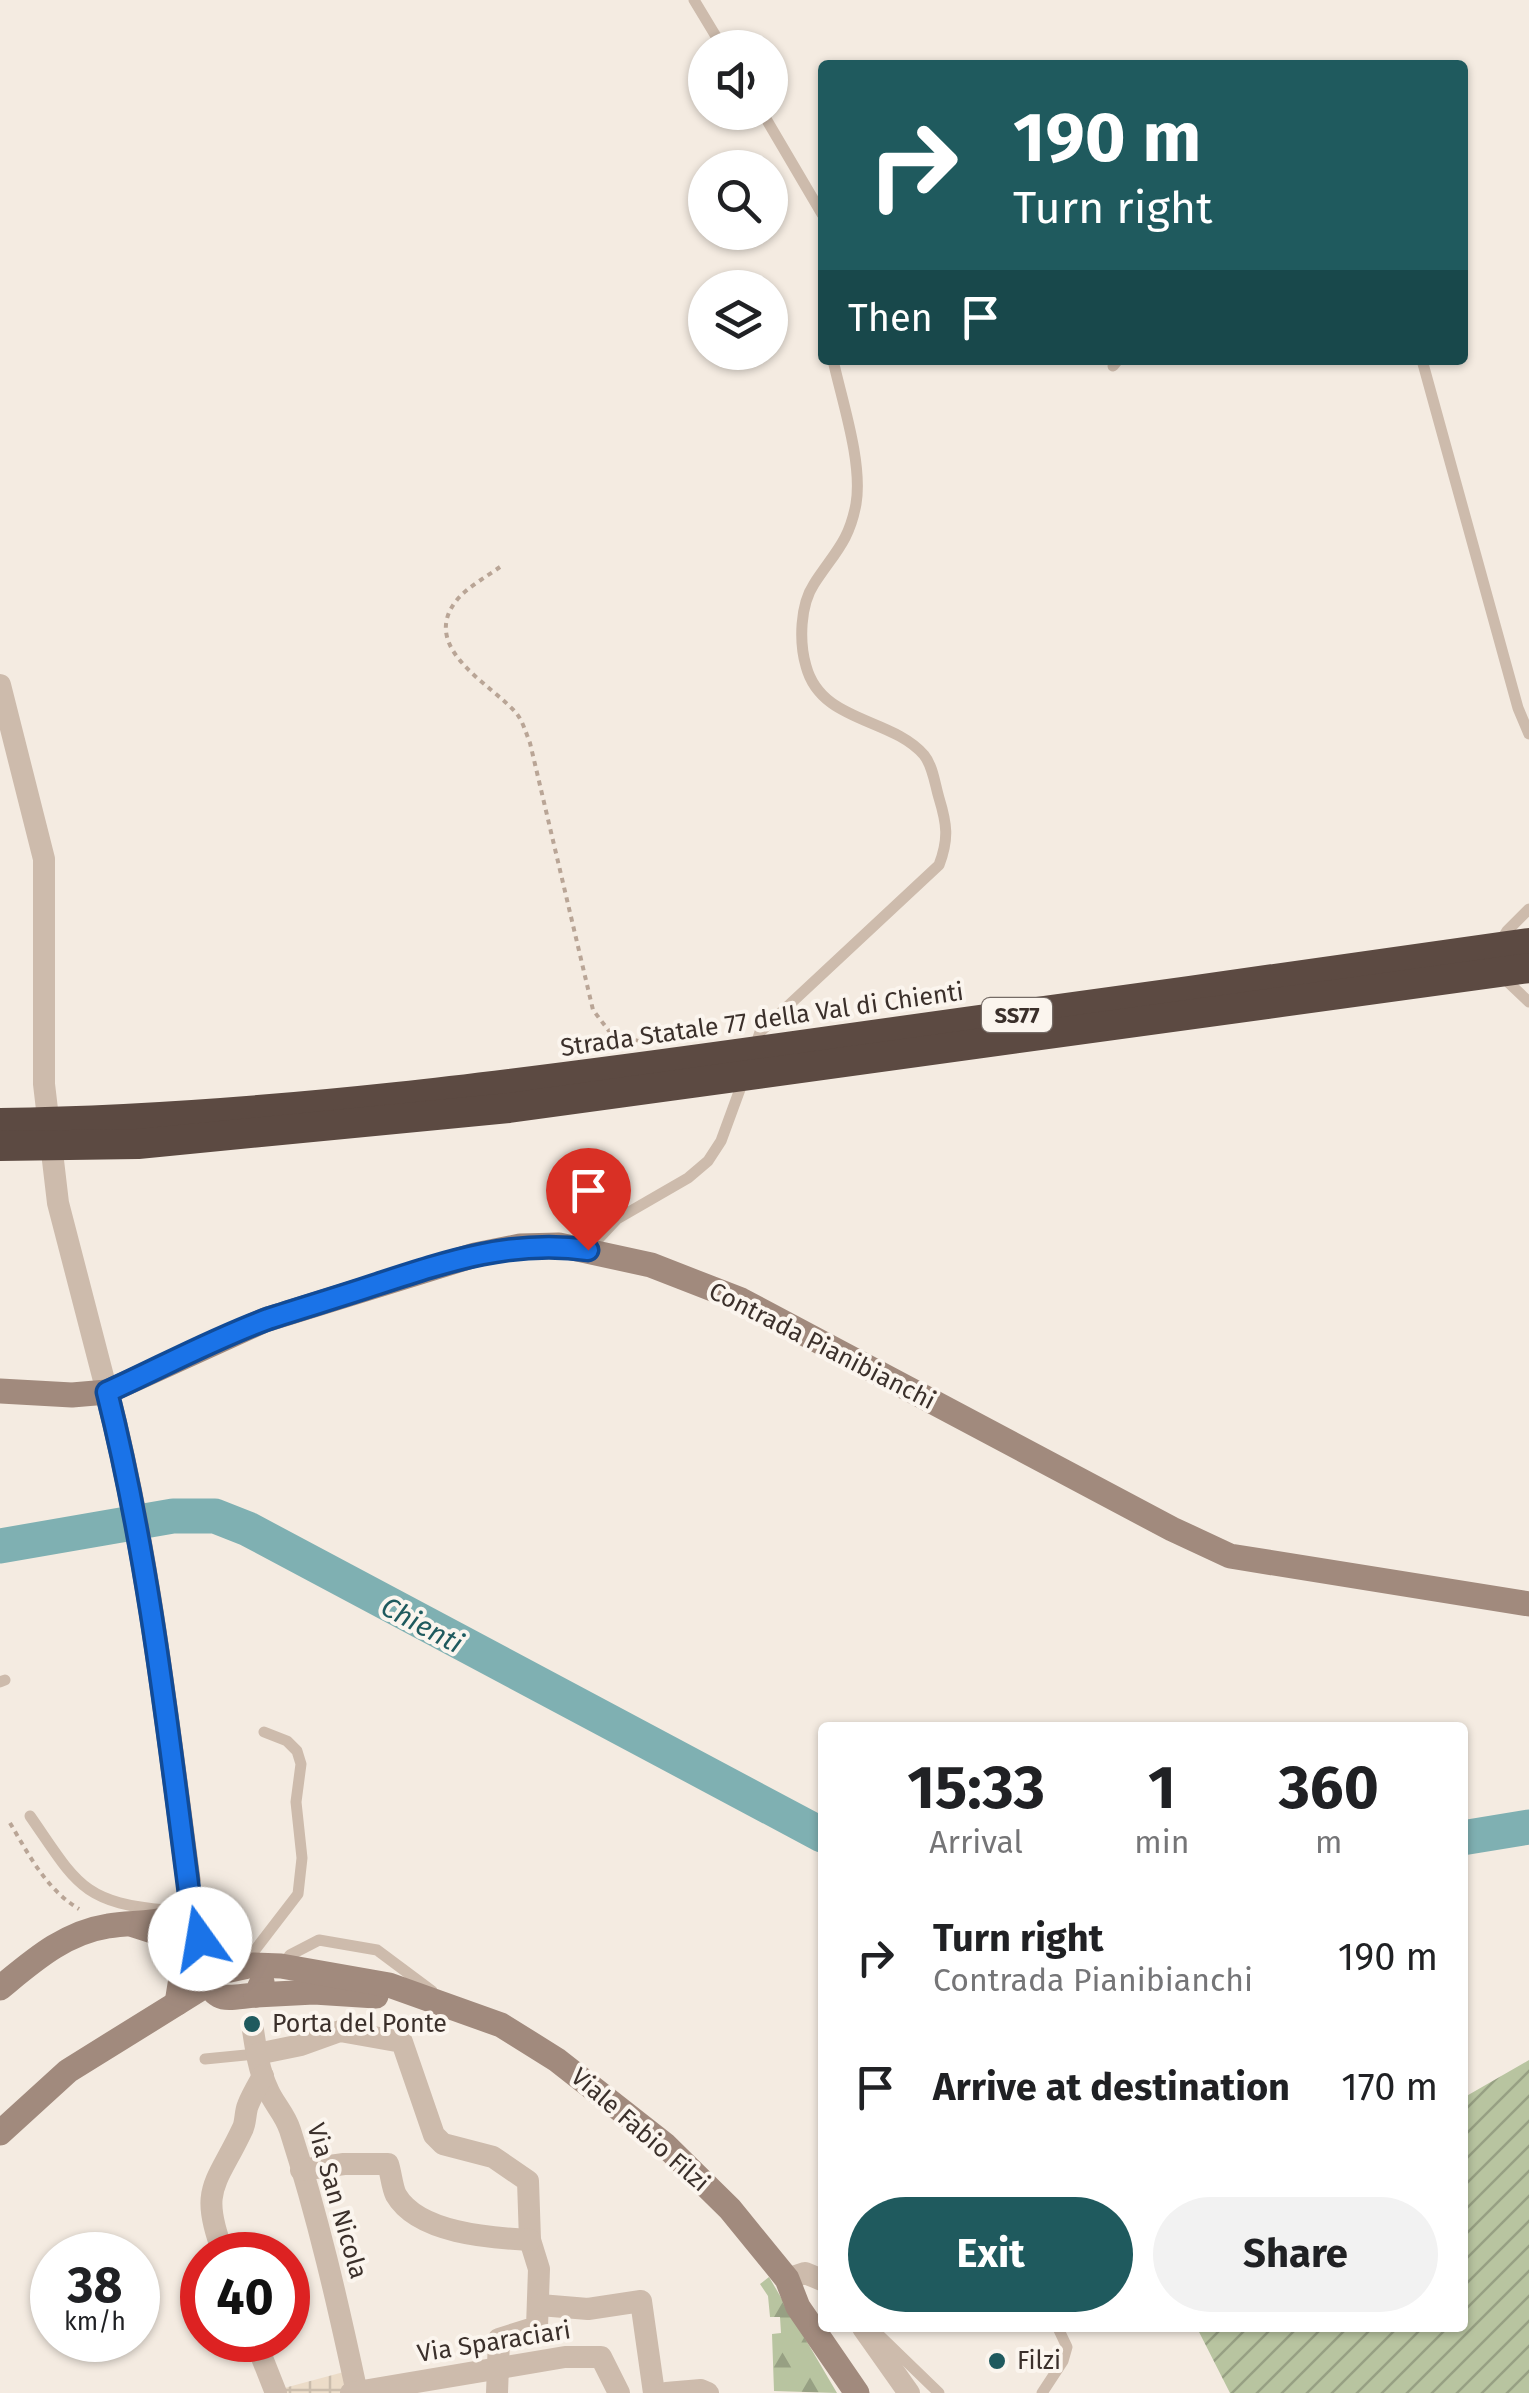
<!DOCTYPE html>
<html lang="en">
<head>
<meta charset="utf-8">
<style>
	body { margin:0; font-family:"Fira Sans",sans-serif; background:#f2f2f2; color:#202124; height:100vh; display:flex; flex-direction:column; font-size:38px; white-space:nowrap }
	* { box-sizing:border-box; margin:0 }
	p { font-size:32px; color:#757577 }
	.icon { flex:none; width:55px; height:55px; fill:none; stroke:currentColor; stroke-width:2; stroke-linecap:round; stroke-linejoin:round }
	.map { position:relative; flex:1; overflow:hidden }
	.sheet { position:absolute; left:818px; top:1722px; width:650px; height:610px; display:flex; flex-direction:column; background:#fff; border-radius:10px; box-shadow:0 2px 8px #0004 }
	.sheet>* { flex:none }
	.top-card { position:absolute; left:818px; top:60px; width:650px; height:305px; border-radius:10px; box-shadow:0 2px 8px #0004; background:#1f5a5e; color:#fff; overflow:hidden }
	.buttons { position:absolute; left:688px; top:30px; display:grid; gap:20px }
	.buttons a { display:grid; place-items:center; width:100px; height:100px; border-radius:50%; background:#fff; box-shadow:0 2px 8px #0004; font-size:50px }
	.speed { position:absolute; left:30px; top:2232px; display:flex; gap:20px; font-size:50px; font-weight:700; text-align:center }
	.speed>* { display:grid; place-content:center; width:130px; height:130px; border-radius:50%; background:#fff; box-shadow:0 2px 8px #0004; line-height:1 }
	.speed small { font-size:25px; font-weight:400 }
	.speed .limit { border:15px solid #d22; background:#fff; color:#111 }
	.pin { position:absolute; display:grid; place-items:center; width:85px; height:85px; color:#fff; margin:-102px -42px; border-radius:50% 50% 50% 0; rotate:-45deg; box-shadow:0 0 10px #0007 }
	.pin .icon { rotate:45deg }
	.me { position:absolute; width:110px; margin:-55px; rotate:347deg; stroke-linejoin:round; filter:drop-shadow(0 0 8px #0008) }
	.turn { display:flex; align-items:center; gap:35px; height:210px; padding:0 30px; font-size:45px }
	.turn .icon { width:130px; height:130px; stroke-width:2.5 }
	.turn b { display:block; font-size:70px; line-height:85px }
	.then { display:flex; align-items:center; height:95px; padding:0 30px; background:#0003; gap:20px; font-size:38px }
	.eta { display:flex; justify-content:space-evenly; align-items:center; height:170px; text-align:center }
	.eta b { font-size:60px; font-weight:700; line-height:70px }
	.cta { display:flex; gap:20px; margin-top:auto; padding:20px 30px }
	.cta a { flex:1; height:115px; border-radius:60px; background:#1f5a5e; color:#fff; font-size:40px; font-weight:700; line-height:115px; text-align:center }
	.cta a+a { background:#f2f2f2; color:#202124 }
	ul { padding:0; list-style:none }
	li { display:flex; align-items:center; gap:30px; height:130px; padding:0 30px }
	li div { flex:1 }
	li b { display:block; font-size:38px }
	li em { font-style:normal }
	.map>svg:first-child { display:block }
	.forest { fill:url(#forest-firs) }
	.garden { fill:url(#garden-furrows) }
	.plaza { fill:url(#plaza-grid) }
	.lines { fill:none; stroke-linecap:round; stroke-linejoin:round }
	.river { stroke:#7fb0b2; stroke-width:35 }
	.path { stroke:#b9a596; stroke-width:4; stroke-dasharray:5 5; stroke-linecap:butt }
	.lane { stroke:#cdbbac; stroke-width:11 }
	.street { stroke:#cdbbac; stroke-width:22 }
	.secondary { stroke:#a18a7d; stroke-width:25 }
	.highway-bridge { stroke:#5c4a42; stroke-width:30 }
	.route-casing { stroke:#114b97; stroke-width:25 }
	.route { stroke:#1a73e8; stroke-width:18 }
	.poi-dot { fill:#1f5a5e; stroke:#fbf5ee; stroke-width:4 }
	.labels { text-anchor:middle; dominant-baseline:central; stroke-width:8; stroke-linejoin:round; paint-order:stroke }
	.shield { fill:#fbf5ee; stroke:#756b66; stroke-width:2.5 }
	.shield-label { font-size:22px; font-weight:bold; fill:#3b302b }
	.street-label { font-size:25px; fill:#3b302b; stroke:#fbf5ee }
	.poi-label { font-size:25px; fill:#3b302b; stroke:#fbf5ee; text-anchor:start }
	.water-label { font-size:28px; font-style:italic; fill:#1f5a5e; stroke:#fbf5ee }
</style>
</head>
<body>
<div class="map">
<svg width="1529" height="2393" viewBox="0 0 1529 2393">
	<defs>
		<pattern id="forest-firs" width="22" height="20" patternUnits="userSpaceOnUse" patternTransform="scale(2.5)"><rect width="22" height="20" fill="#b8c4a0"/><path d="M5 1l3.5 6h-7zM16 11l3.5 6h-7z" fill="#97a083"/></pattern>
		<pattern id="garden-furrows" width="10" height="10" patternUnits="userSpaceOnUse" patternTransform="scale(2.5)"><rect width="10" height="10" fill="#b8c4a0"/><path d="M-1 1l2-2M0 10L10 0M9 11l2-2" fill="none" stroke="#97a083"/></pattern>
		<pattern id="plaza-grid" width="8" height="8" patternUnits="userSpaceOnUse" patternTransform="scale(2.5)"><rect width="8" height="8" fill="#ecdcc8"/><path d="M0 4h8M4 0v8" fill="none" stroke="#cbbdac"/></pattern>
	</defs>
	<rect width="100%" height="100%" fill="#f4ebe1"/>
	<path class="forest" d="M769 2277 837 2393 774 2391 772 2334 781 2333 780 2317H770L768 2296 760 2284Z"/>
	<path class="garden" d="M1529 2060V2393H1230L1197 2328H1462L1463 2098Z"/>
	<path class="plaza" d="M355 2369 362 2393H269L273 2391Z"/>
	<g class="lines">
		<g class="river">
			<path d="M0 1546 173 1516H215L248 1529 822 1835"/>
			<path d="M1462 1838 1529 1827"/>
		</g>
		<g class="path">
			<path d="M500 567C486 577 466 588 456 601 419 649 493 685 517 714 523 722 526 733 530 743L593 1010 609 1031 638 1041"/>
			<path d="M10 1823C29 1855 46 1889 79 1909"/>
		</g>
		<g class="lane">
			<path d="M694 0 723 48"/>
			<path d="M762 112 822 214"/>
			<path d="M1422 360 1518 708 1529 734"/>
			<path d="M1113 366 1118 360"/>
			<path d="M1499 944 1507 931 1529 909"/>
			<path d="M1506 976 1509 983 1529 1002"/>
			<path d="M754 1050 760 1032 939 865C949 839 947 824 939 798 935 785 933 766 924 755 891 717 821 723 806 666 799 642 800 605 814 584 834 553 849 542 856 504 863 463 842 401 833 360"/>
			<path d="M589 1249 617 1219 688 1178 708 1161 721 1141 743 1081"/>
			<path d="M0 1682 5 1680"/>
			<path d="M30 1816C76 1882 81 1903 166 1910"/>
			<path d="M245 1963 298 1894 302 1858 296 1802 301 1764 297 1751 287 1741 264 1732"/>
			<path d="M282 1965 290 1955 319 1940 377 1950 432 1991"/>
			<path d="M205 2059 257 2054"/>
			<path d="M877 2333 939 2393"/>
			<path d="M1042 2393 1063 2361 1067 2347 1058 2328"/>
		</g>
		<g class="street">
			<path d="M0 685 44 859V1084L58 1203 107 1392"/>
			<path d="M253 2030C256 2050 259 2071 268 2090 274 2104 285 2114 290 2130 318 2217 338 2304 357 2393"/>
			<path d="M257 2054 301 2045 340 2031 402 2042 434 2135 443 2144 493 2157 528 2181 530 2240 539 2269 537 2327 499 2339 497 2393"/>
			<path d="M301 2170 344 2164H388C391 2173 392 2187 396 2195 418 2233 490 2238 530 2240"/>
			<path d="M224 2255C198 2188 216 2186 243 2128 246 2121 245 2112 248 2105 252 2095 258 2085 263 2076"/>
			<path d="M787 2279 805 2273 822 2280"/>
			<path d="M540 2305 588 2309 641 2301 654 2393"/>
			<path d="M863 2328 909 2393"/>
			<path d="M255 2340 276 2393"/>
			<path d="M351 2393 565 2357H601L619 2393"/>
			<path d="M666 2393 701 2390 708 2393"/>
		</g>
		<g class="secondary">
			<path d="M0 1391 72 1395 107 1392 265 1320 475 1255 520 1246 559 1245 651 1265 741 1300 1172 1529 1230 1556 1529 1604"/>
			<path d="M107 1392C148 1552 166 1717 188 1880"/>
			<path d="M134 1925 159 1933 173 1946 184 1949 197 1943 202 1928 192 1915 179 1913 167 1922 165 1932"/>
			<path d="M202 1971C217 2004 222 1998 256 1995L262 1982"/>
			<path d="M0 1988C33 1961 64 1933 108 1926 129 1922 149 1925 170 1918"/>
			<path d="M256 1995 314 1992 376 1996"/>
			<path d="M177 2003 183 1966 179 1949"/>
			<path d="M0 2133 68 2071 208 1984 216 1973 253 1965 281 1966 389 1985 501 2025 557 2060 664 2144 730 2209 787 2279 798 2307 857 2393"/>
		</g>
		<g class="highway-bridge">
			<path d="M0 1123C267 1119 529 1083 793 1046 1038 1012 1284 978 1529 943"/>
			<path d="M0 1146 138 1144 509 1108 1529 968"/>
		</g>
	</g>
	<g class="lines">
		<defs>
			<path id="route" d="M200 1939V1923L192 1915C169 1740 150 1563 107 1392 160 1368 213 1339 268 1319 305 1307 342 1296 378 1284 448 1261 515 1239 588 1250"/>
		</defs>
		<use href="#route" class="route-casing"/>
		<use href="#route" class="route"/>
	</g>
	<g class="poi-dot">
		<circle cx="252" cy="2024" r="10"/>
		<circle cx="997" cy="2361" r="10"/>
	</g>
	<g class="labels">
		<rect class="shield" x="982" y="998" width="70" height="34" rx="8"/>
		<g class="shield-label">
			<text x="1017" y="1015">SS77</text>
		</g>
		<g class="street-label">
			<text transform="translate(762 1020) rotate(-8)">Strada Statale 77 della Val di Chienti</text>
			<text transform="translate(822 1346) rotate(27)">Contrada Pianibianchi</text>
			<text transform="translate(640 2130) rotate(41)">Viale Fabio Filzi</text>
			<text transform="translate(337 2201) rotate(74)">Via San Nicola</text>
			<text transform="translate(494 2342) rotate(-9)">Via Sparaciari</text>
		</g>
		<g class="poi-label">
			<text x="272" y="2024">Porta del Ponte</text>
			<text x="1017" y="2361">Filzi</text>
		</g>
		<g class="water-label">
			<text transform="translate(422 1625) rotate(28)">Chienti</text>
		</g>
	</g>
</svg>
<div class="buttons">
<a><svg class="icon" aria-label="sound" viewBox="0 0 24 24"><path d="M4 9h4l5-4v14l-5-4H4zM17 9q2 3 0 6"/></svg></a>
<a><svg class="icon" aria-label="search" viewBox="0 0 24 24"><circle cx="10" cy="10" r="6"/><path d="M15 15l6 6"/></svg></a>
<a><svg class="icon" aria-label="layers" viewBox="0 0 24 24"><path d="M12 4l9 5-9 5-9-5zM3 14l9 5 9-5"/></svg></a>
</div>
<div class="speed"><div>38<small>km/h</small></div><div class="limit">40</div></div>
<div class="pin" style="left:588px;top:1250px;background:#d93025"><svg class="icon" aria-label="arrive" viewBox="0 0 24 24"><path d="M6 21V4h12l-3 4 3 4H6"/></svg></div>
<svg class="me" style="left:200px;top:1939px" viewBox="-20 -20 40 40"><circle r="19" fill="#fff"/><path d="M0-13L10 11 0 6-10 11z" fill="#1a73e8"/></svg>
<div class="top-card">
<div class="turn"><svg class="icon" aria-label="right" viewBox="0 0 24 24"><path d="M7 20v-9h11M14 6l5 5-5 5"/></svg><div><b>190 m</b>Turn right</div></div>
<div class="then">Then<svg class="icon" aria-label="arrive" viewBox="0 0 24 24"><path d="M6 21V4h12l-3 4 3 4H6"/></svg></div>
</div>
<section class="sheet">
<div class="eta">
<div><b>15:33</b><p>Arrival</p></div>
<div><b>1</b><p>min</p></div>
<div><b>360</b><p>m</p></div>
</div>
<ul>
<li><svg class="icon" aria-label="right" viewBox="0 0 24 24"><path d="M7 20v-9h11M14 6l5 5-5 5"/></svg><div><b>Turn right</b><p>Contrada Pianibianchi</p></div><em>190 m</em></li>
<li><svg class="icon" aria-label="arrive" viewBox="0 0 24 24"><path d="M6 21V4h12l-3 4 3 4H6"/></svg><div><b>Arrive at destination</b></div><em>170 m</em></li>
</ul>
<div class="cta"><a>Exit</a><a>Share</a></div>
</section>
</div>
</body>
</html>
